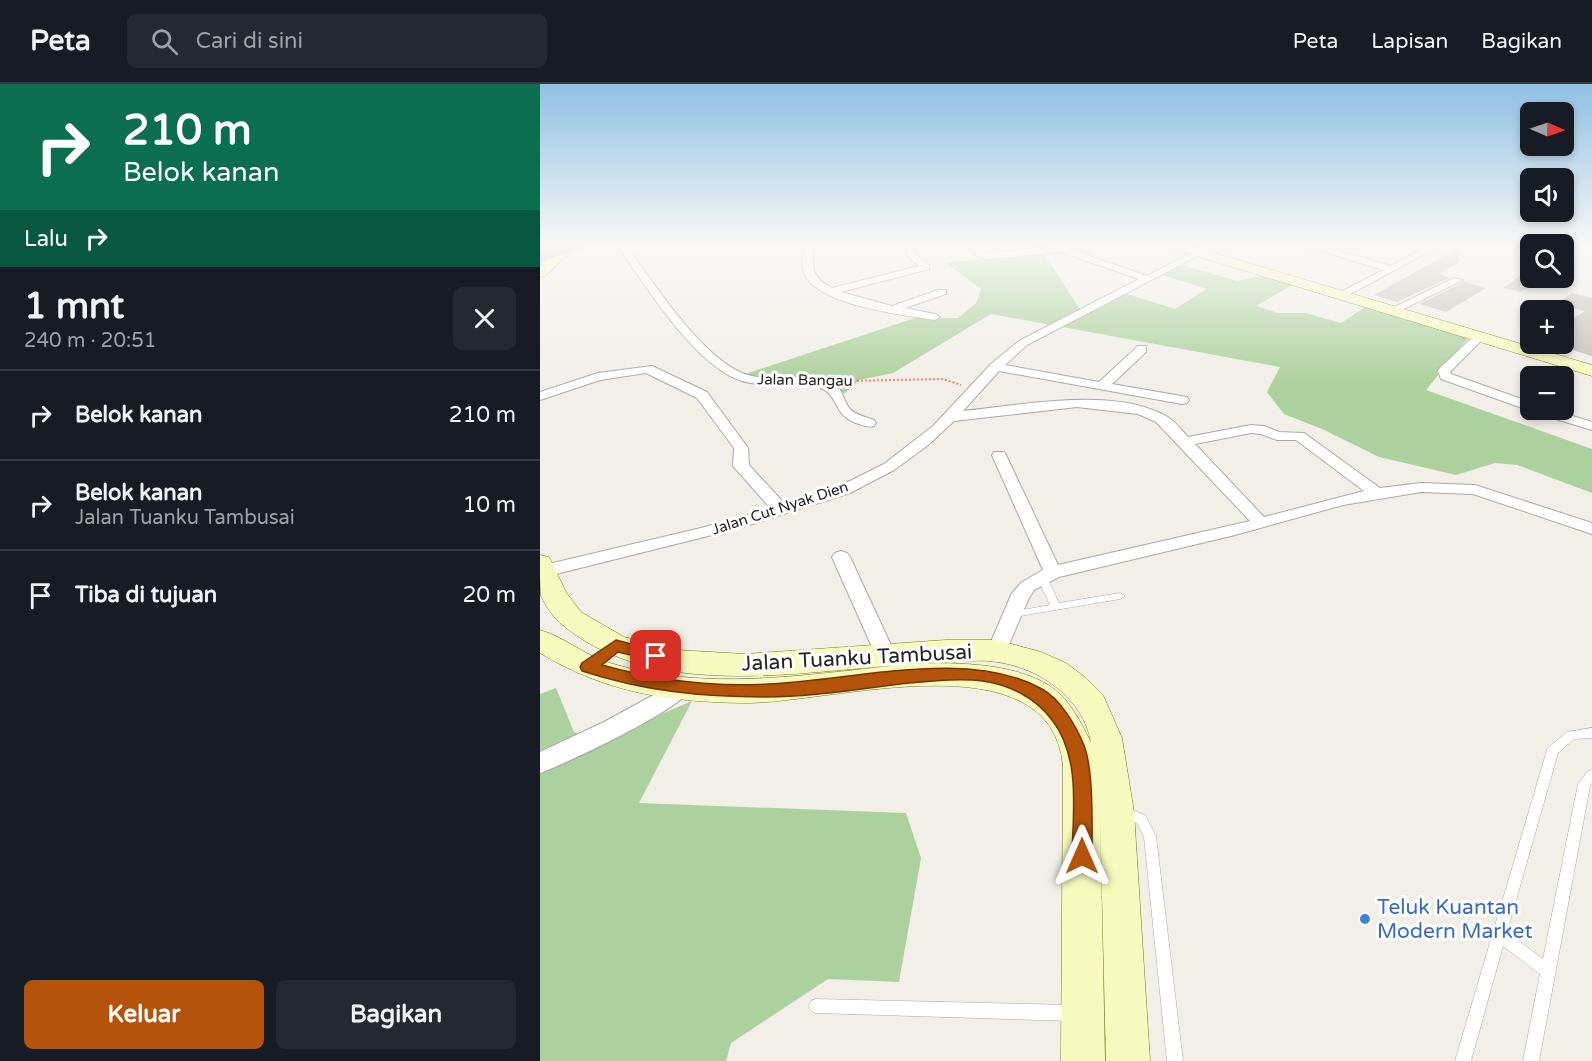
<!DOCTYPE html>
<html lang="id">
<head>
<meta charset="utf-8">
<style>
	body { margin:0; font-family:"Varela Round",sans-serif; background:#242831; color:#f1f3f6; height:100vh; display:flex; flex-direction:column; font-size:22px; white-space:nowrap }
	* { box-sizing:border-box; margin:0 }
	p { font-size:20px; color:#9ea1a6 }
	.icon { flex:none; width:33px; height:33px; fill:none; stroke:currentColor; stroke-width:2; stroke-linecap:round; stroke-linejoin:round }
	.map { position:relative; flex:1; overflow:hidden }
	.drawer { display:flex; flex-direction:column; background:#171b24; width:540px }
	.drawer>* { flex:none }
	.banner { background:#0b6e4f; color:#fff; overflow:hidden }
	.needle { width:39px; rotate:92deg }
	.controls { position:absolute; left:980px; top:18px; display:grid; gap:12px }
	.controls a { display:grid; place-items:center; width:54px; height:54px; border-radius:9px; background:#171b24; box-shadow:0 3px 9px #0003; font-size:30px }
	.pin { position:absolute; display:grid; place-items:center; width:51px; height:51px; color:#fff; margin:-26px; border-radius:12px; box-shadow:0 3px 9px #0006 }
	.me { position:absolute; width:66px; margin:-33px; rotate:0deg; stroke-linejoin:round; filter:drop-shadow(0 0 4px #0008) }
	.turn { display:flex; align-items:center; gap:21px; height:126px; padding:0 24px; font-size:27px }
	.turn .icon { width:78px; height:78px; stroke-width:2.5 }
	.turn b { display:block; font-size:42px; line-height:51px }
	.then { display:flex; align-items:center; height:57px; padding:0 24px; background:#0003; gap:12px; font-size:22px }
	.round { display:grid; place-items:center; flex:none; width:63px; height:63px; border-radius:9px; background:#242831 }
	.head { display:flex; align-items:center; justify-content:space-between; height:102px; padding:0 24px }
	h1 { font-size:36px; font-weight:700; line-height:45px }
	.primary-button { display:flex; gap:12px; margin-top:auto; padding:12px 24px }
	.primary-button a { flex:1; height:69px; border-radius:9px; background:#b45309; color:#fff; font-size:24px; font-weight:700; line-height:69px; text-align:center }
	.primary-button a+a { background:#242831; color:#f1f3f6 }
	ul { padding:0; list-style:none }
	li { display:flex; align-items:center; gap:18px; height:90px; padding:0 24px; border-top:2px solid #363941 }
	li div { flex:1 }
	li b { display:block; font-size:22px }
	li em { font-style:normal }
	header { display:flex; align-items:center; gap:36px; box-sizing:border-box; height:84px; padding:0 30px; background:#171b24; border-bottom:2px solid #363941 }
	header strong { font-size:28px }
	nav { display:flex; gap:33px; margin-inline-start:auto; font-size:21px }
	.search { width:420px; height:54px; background:#242831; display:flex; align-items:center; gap:15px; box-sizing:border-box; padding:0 21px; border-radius:9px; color:#9ea1a6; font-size:22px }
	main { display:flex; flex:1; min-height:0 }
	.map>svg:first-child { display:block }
	.forest { fill:#add19e }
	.building { fill:#c7bfb8 }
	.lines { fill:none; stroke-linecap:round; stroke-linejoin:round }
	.lane-casing { stroke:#a9a9a9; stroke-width:1 }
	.street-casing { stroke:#a9a9a9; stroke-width:2 }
	.secondary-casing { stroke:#707d05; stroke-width:1 }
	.highway-casing { stroke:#dc2a67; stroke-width:1 }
	.path { stroke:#fa8072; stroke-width:2; stroke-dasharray:2 2; stroke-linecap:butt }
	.lane { fill:#fff; fill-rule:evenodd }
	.street { fill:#fff; fill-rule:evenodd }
	.secondary { fill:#f7fabf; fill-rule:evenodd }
	.highway { fill:#e892a2; fill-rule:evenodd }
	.route { fill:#b45309; stroke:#753606; stroke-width:1.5 }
	.shop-dot { fill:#3f7fe0; stroke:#fff; stroke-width:2 }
	.labels { text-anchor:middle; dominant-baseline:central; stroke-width:6; stroke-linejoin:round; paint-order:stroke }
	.far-street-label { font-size:15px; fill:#222; stroke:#fff }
	.near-street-label { font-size:21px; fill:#222; stroke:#fff }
	.near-shop-label { font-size:21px; fill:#366cbe; stroke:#fff; text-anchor:start }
</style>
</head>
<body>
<header>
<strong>Peta</strong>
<div class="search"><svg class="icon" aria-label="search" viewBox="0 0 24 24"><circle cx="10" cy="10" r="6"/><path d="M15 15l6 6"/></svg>Cari di sini</div>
<nav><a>Peta</a><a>Lapisan</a><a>Bagikan</a></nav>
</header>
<main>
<section class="drawer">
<div class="banner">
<div class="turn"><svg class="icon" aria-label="right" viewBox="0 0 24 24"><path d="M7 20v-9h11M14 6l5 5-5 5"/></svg><div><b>210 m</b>Belok kanan</div></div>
<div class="then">Lalu<svg class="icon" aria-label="right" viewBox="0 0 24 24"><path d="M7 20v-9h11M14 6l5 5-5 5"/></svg></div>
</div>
<div class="head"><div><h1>1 mnt</h1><p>240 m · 20:51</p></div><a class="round"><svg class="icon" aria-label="close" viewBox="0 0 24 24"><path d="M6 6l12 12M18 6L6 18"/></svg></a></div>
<ul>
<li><svg class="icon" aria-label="right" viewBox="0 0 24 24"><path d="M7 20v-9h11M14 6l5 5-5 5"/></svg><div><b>Belok kanan</b></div><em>210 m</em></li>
<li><svg class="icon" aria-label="right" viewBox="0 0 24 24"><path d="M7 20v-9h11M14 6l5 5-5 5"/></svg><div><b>Belok kanan</b><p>Jalan Tuanku Tambusai</p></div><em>10 m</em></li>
<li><svg class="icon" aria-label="arrive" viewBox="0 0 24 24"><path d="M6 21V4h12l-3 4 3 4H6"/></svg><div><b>Tiba di tujuan</b></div><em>20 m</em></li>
</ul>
<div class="primary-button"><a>Keluar</a><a>Bagikan</a></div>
</section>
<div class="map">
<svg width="1052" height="977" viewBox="0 0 1052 977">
	<rect width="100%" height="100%" fill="#f2efe9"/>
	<g class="forest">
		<path d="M503 168 539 224 548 227 584 209 635 225 667 205 622 191 643 181 697 197 724 191 754 200 716 222 738 229H766L801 239 825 223 928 254 886 306 1052 365V409L977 381 955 379 916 391 839 373 782 345 744 330 727 308 740 283 451 230 353 289 319 296 304 310C301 307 298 302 294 300 280 290 224 296 202 291L375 234H418L436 219 441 205 406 179Z"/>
		<path d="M16 604 34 648 60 656 152 617 99 719 366 729 381 774 359 898 288 895 191 959 186 977H0V610Z"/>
	</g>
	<g class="building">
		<path d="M915 166 921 177 900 189 909 194 857 218 834 211Z"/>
		<path d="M984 189 990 191V194H1002L981 208 963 204Z"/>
		<path d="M924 198 946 204 906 228 879 220Z"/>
		<path d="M1032 209 1052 214V272L1019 262 1023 260V241L1045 227 1017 219Z"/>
	</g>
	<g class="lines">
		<defs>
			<g id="lane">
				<path d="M502 490 507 493 519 519 580 509 585 512 580 515 474 533 471 532 469 530 471 528 510 521 497 493Z"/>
				<path d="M1052 644V654L1034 655 1018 669 967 848 1003 875 1038 700 1048 687 1052 686V699L1050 702 999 977H983L1000 890 963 862 931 977H915L1007 666 1009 663 1027 648Z"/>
				<path d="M583 723 605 731 616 752 643 977H627L604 753 597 739 579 733 577 729 579 725Z"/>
				<path d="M276 915 532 921 537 924 540 929 537 934 532 937 276 929 271 927 269 922 271 917Z"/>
			</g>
			<g id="street">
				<path d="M77 161H86C113 198 164 278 208 291 235 299 264 287 291 298 302 303 303 315 309 324 315 331 326 333 334 336L336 339 334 342C327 344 323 341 316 339 293 330 298 312 283 305 259 292 227 305 202 297 155 282 105 201 77 161Z"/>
				<path d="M265 161H273C273 184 270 192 292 204L379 182 368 172 365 161H374L375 169 389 181V185L301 208 352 222 398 206H406V210L365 224 395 230 400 233 395 236C363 231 284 222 266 193 260 184 264 171 265 161Z"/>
				<path d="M430 161H439L443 168 449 169 521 162 607 192 655 167 663 169 487 261 465 281 559 298 598 262H606V268L572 300 647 313 649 316 647 319 642 320 459 287 423 327C482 321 571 303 624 331 634 336 641 345 648 353L711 341 724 342 739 348 764 349 840 404 881 399 935 401 1052 439V450L933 410 881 408 803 421 695 451 519 493 494 506 488 516 464 572 457 575 450 572 447 567 472 509 482 498 503 486 452 371 454 368H464L466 371 518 481 710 437 616 338 598 330 537 323 414 337 387 362 354 386 310 409 200 444 4 493 0 492V482L161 444 231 425 193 382 194 364 157 314 106 289 60 296 0 316V308L58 289 112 282 167 308 208 364 209 381 245 420 310 397 344 380 393 342 451 280 479 257 599 195 520 168 449 175 437 172ZM711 349 721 350 737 356H756L824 407 724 433 655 360Z"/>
				<path d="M762 161H777L851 182 890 161H901L801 215 796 212 797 210 843 186Z"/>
				<path d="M914 194 923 196 855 229H847L846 227Z"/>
				<path d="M939 250 945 253 910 288 911 290 990 318V326H992L985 325 901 295 898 287 900 284 935 251Z"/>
				<path d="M994 326H1013L1052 338V346L996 329Z"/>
				<path d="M301 467 307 469 310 473 356 572 353 577 346 580 339 577 336 572 292 473 295 469Z"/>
				<path d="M141 596 148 598 152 604C140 626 27 679 0 689V668L64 638Z"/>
			</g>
			<g id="secondary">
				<path d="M628 161H648L1052 281V292L630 164Z"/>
				<path d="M25 162 30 163 31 166 30 169 5 192 0 193V182L20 163Z"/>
				<path d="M0 471 9 473 26 508 41 528 84 553 136 566 205 570 406 556H457L501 568 526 579 546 594 563 611 582 654 594 728 610 977H566L560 728 565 977H521L523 682C511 551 288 620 205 619 130 618 66 609 0 569V546C25 553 45 572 70 579 164 608 264 591 360 581 261 588 134 611 45 557 26 545 11 534 1 512 0 501 0 482 0 471ZM406 578C423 578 441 575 457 578 500 584 543 614 551 658 541 639 531 618 514 605 478 578 413 578 370 580Z"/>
			</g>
			<path id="highway" d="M19 161H46L44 164 0 177V167Z"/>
		</defs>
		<use href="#lane" class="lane-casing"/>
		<use href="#street" class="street-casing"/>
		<use href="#secondary" class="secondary-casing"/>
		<use href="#highway" class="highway-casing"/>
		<path class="path" d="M305 297 403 295 421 301"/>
		<use href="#lane" class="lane"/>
		<use href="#street" class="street"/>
		<use href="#secondary" class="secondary"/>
		<use href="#highway" class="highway"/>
	</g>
	<linearGradient id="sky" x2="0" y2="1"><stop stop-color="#8fc0e4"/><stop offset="0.54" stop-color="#f9f8f5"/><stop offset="1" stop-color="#f9f8f5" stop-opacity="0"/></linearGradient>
	<rect width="1052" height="298" fill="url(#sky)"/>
	<path class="route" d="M76 556 121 568 124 572 121 576 116 577 78 568 62 581C115 596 173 603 228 600 311 597 427 563 502 605 520 615 535 640 543 659 554 683 552 743 552 772L549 778 542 781 535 778 532 772C533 728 541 673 512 636 496 614 470 601 443 597 419 594 393 597 370 599 323 604 273 613 226 613 161 613 104 607 42 587L40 583 42 579Z"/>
	<circle class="shop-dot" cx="825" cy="835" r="6"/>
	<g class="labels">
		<g class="far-street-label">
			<text transform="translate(265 296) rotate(1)">Jalan Bangau</text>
			<text transform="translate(240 424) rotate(-18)">Jalan Cut Nyak Dien</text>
		</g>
		<g class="near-street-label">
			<text transform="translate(317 574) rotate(-3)">Jalan Tuanku Tambusai</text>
		</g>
		<g class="near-shop-label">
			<text x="837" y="823">Teluk Kuantan<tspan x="837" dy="24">Modern Market</tspan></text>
		</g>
	</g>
</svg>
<div class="controls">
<a><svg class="needle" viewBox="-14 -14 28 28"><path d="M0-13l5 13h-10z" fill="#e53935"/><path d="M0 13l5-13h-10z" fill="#9ea1a6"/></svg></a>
<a><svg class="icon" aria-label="sound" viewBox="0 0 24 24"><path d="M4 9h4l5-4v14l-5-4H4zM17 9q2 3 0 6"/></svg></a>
<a><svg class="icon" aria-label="search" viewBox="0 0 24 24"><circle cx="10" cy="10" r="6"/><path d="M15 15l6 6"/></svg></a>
<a>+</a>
<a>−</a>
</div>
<div class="pin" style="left:116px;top:572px;background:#d93025"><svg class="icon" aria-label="arrive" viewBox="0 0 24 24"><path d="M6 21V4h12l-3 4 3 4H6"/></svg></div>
<svg class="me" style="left:542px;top:772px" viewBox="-20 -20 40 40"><path d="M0-17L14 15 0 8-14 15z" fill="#b45309" stroke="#fff" stroke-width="4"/></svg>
</div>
</main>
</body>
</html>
